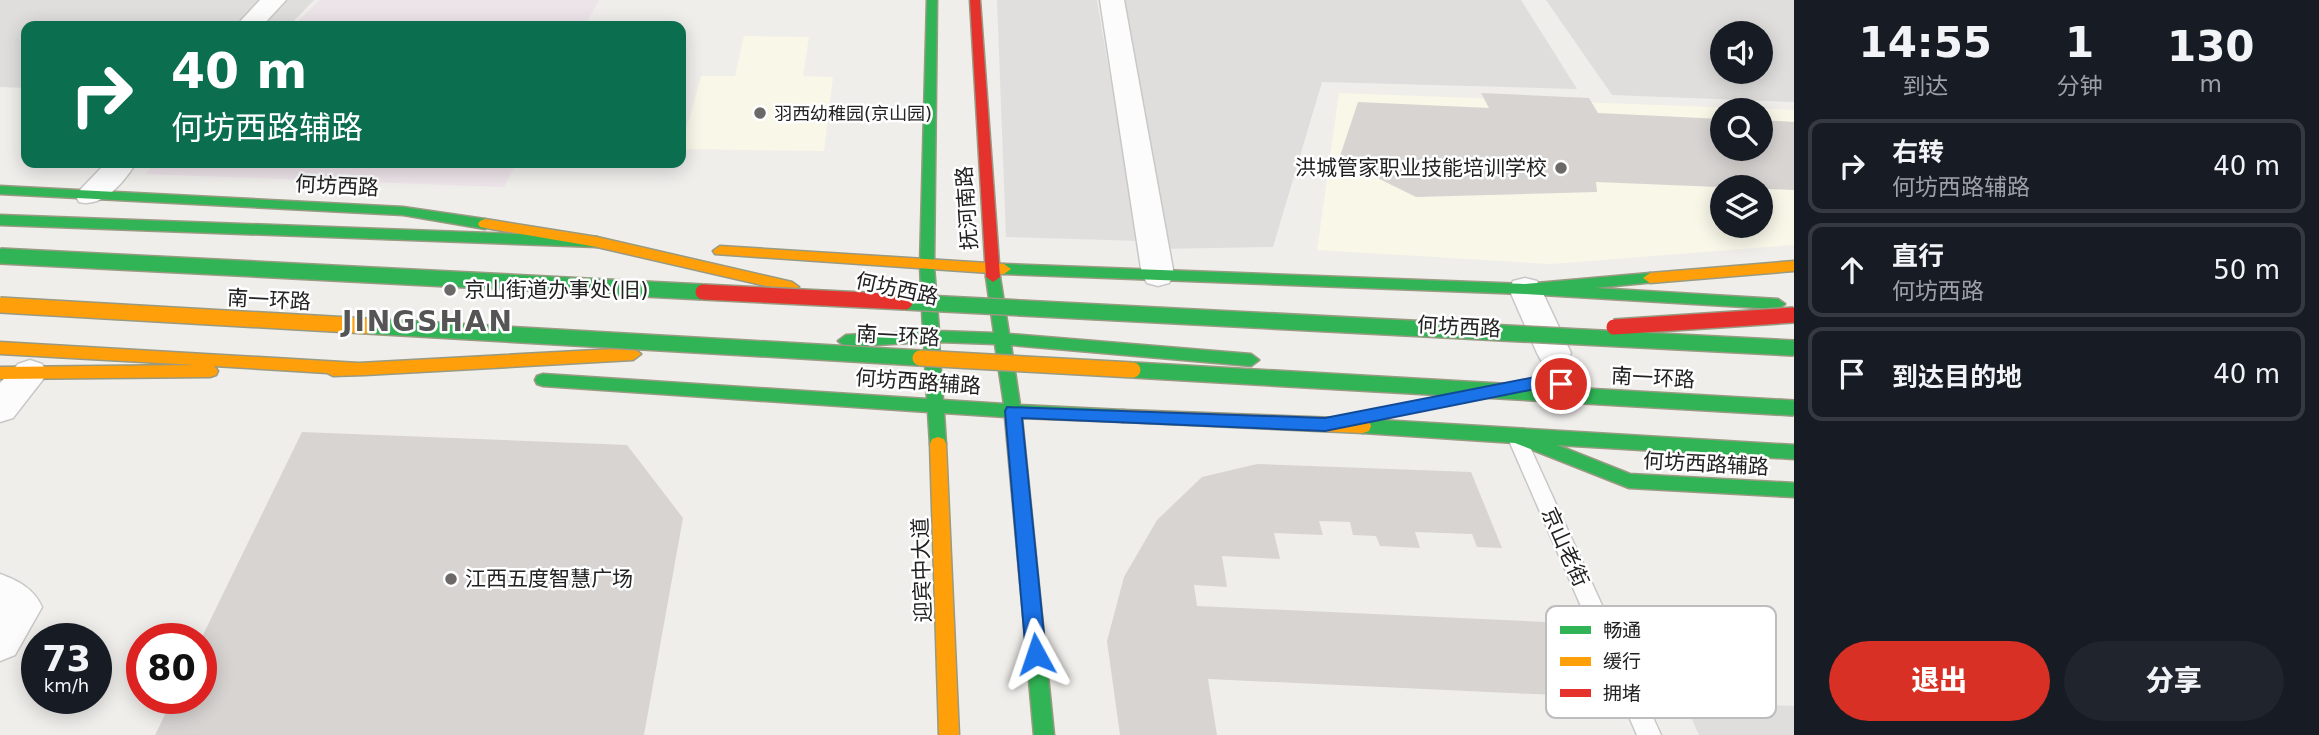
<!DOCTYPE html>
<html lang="zh">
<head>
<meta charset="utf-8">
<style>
	body { margin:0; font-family:"DejaVu Sans","Noto Sans SC",sans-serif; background:#20242c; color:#f1f3f6; height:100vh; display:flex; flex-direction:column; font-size:26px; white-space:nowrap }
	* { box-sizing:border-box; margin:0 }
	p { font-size:23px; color:#9ea1a6 }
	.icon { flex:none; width:38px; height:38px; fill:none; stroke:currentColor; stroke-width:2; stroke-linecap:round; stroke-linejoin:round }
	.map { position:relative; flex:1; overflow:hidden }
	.details { display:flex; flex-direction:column; background:#171b24; width:525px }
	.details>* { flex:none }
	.hud { position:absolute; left:21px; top:21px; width:665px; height:147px; border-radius:14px; box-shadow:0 4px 18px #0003; background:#0b6e4f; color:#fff; overflow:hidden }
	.fabs { position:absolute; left:1710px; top:21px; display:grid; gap:14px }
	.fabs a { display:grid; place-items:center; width:63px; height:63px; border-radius:50%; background:#171b24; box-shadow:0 4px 18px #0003; font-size:35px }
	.speed { position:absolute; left:21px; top:623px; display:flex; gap:14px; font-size:35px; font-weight:700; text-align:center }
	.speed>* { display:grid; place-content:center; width:91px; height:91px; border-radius:50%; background:#171b24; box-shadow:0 4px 18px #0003; line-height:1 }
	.speed small { font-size:18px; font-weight:400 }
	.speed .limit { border:10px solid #d22; background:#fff; color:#111 }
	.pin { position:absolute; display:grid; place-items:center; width:60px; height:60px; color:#fff; margin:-30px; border:4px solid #fff; border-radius:50%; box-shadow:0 2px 7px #0007 }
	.me { position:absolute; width:77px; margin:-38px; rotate:355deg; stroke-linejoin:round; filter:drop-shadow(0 0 5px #0008) }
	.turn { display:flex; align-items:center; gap:24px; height:147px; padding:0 35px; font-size:32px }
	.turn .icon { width:91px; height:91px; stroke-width:2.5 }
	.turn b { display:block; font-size:49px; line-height:60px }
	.eta { display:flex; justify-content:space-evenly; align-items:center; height:119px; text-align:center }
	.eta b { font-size:42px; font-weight:800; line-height:49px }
	.primary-button { display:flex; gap:14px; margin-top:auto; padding:14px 35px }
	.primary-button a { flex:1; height:80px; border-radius:42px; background:#d93025; color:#fff; font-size:28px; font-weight:800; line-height:80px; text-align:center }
	.primary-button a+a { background:#20242c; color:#f1f3f6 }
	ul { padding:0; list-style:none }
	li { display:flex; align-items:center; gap:21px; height:94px; margin:0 14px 10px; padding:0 21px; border:4px solid #363941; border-radius:14px }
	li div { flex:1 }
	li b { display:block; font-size:26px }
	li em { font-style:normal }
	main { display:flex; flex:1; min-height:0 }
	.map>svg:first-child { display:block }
	.residential { fill:#dfdedc; fill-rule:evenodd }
	.industrial { fill:#ede4e9 }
	.education { fill:#f8f7e8; fill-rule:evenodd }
	.parking { fill:#e0dfde }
	.building { fill:#d7d4d2 }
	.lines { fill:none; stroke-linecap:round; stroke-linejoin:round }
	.lane-casing { stroke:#c9c8c7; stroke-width:3 }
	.street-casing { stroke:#c9c8c7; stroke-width:3 }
	.fast-casing { stroke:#999a82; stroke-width:3 }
	.slow-casing { stroke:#999a82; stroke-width:3 }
	.jam-casing { stroke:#999a82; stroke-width:3 }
	.lane { fill:#fdfcfc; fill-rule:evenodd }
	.street { fill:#fdfcfc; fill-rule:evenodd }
	.fast { fill:#30b455; fill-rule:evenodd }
	.slow { fill:#ff9f0a; fill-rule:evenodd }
	.jam { fill:#e5322d; fill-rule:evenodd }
	.fast-bridge-casing { stroke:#999a82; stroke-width:18; stroke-linecap:butt }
	.slow-bridge-casing { stroke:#999a82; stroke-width:18; stroke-linecap:butt }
	.jam-bridge-casing { stroke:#999a82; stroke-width:18; stroke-linecap:butt }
	.fast-bridge { stroke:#30b455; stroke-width:15 }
	.slow-bridge { stroke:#ff9f0a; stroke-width:15 }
	.jam-bridge { stroke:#e5322d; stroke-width:15 }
	.route { fill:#1a73e8; stroke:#114b97; stroke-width:2 }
	.poi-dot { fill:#6a6968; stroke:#fff; stroke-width:2.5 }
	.labels { text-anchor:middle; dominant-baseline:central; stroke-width:5; stroke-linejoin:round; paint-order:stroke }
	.far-poi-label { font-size:18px; fill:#222; stroke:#fff; text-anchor:start }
	.poi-label { font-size:21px; fill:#222; stroke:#fff; text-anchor:start }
	.street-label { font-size:21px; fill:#222; stroke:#fff }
	.district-label { font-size:28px; font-weight:bold; letter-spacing:2px; fill:#555; stroke:#fff }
	.key { fill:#fff; stroke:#bdbdbd; stroke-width:2 }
	.key-label { font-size:19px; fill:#222 }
</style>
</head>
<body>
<main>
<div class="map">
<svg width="1794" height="735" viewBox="0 0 1794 735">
	<rect width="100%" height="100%" fill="#f0eeeb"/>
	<g class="residential">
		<path d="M0 0H314L289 26H26V88L0 87Z"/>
		<path d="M1118 0H1521L1577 89 1322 82 1273 247 1156 249Z"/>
		<path d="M1546 0H1794V102L1612 95ZM1722 33H1760V72H1722Z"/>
		<path d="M1683 700 1794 706V735H1699Z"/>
	</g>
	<g class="industrial">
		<path d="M320 0H599L585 26H293Z"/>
		<path d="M156 163H516L504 187 145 174Z"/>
	</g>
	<g class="education">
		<path d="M744 36 809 37 803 76 833 77 824 151 681 149 701 76H735Z"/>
		<path d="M1339 93 1794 110V245L1551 264 1317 250ZM1722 110H1760V149H1722ZM1722 187H1760V226H1722Z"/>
	</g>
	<path class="parking" d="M997 0H1097L1138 241 1006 237Z"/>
	<g class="building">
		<path d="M1481 93 1589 98 1598 113 1722 119V149H1760V120L1794 122V190L1596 182 1597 192 1416 197 1339 159 1358 102 1489 108Z"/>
		<path d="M302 432 627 445 683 518 644 735H155L173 698H201V639Z"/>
		<path d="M1257 464 1471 472 1502 548 1477 547 1472 534 1415 532 1420 548 1380 546 1376 536 1353 535 1350 522 1319 521 1323 535 1274 533 1280 559 1222 556 1227 587 1194 585 1197 606 1546 622 1577 696 1208 679 1217 735H1120L1107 641 1124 577 1157 520 1202 477Z"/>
	</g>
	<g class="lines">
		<defs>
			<path id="lane" d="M1516 429 1523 431 1525 436 1661 735H1637L1507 436 1509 431Z"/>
			<g id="street">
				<path d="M260 0H286L262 26H236Z"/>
				<path d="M1100 0H1124L1174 275 1169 283 1158 286 1147 283 1142 275Z"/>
				<path d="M106 163H136C124 182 103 208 79 202L75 195Z"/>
				<path d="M1525 278 1537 281 1541 289 1571 353 1566 362 1554 366 1542 362 1537 353 1509 289 1513 281Z"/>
				<path d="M30 360 42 364 48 373 13 418 0 422V383L18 364Z"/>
				<path d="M0 574C19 581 34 589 42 607L15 655 0 661Z"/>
			</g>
			<g id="fast">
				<path d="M927 0H937L934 266 939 331 994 333 986 277 993 272 1000 277 1009 334 1251 354 1259 360 1251 366 1011 345 1020 405 1123 410 1129 411 1131 416 1129 421 1123 422 1022 418 1054 735H1034L1005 417 944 413 946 444 944 449 938 451 932 449 930 444 928 412 543 386 537 384 535 380 537 376 543 374 927 399 924 342 846 347 838 341 846 335 923 331 920 266ZM939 342 995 344 1004 404 943 400Z"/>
				<path d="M0 186 403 207 485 219 492 224 485 229 403 215 0 194Z"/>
				<path d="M0 215 597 237 604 242 597 247 0 225Z"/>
				<path d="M1004 264 1525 284 1650 273 1657 278 1655 282 1595 288 1778 299 1785 304 1778 309 1525 294 1004 274 997 269Z"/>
				<path d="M1363 419 1794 445V459L1557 445 1630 474 1794 483V497L1629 488 1515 443 1363 433 1357 431 1355 426 1357 421Z"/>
			</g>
			<g id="slow">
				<path d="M485 219 597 237 792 282 799 287 792 292 597 247 480 227 478 224 480 221Z"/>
				<path d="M720 246 1004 264 1011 269 1004 274 715 254 713 251Z"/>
				<path d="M1794 261V271L1650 283 1643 278 1650 273Z"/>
				<path d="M0 342 359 363 633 348 641 354 633 360 365 375 333 376 327 373 214 366 218 371 216 375 210 377 0 379V367L196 365 0 354Z"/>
				<path d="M1123 410 1363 419 1369 421 1371 426 1369 431 1363 433 1123 422 1117 421 1115 416 1117 411Z"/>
				<path d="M938 437 944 439 946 444 959 735H939L930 444 932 439Z"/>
			</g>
			<path id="jam" d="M970 0H980L1000 277 993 282 986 277Z"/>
		</defs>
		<use href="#lane" class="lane-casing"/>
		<use href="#street" class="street-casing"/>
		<use href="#fast" class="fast-casing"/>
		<use href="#slow" class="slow-casing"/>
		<use href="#jam" class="jam-casing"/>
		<use href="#lane" class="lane"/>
		<use href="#street" class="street"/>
		<use href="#fast" class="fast"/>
		<use href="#slow" class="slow"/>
		<use href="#jam" class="jam"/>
		<defs>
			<g id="fast-bridge">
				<path d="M0 256 703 292"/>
				<path d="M905 302 1794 348"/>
				<path d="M367 326 920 358"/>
				<path d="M1133 370 1794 408"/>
			</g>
			<g id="slow-bridge">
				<path d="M0 305 367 326"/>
				<path d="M920 358 1133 370"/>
			</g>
			<g id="jam-bridge">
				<path d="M703 292 905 302"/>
				<path d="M1614 327 1794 315"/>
			</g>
		</defs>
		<use href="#fast-bridge" class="fast-bridge-casing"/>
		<use href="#slow-bridge" class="slow-bridge-casing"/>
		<use href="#jam-bridge" class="jam-bridge-casing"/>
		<use href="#fast-bridge" class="fast-bridge"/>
		<use href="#slow-bridge" class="slow-bridge"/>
		<use href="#jam-bridge" class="jam-bridge"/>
	</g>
	<path class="route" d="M1535 377 1561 378 1569 384 1561 390 1535 389 1325 431 1022 418 1046 654 1043 661 1036 664 1029 661 1026 654 1005 411 1007 407 1325 418Z"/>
	<g class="poi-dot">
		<circle cx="760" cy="113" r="7"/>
		<circle cx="1561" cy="168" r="7"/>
		<circle cx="450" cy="290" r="7"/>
		<circle cx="451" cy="579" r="7"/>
	</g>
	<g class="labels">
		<g class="far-poi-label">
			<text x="774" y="113">羽西幼稚园(京山园)</text>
		</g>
		<g class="poi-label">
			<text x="1547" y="168" text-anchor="end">洪城管家职业技能培训学校</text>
			<text x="464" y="290">京山街道办事处(旧)</text>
			<text x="465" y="579">江西五度智慧广场</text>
		</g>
		<g class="street-label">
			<text transform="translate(337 186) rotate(3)">何坊西路</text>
			<text transform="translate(967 208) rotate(-94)">抚河南路</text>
			<text transform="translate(897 289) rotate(12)">何坊西路</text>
			<text transform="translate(269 300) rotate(3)">南一环路</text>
			<text transform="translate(1459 327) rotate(3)">何坊西路</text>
			<text transform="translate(898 336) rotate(3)">南一环路</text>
			<text transform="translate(1653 378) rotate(3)">南一环路</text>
			<text transform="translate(918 382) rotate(4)">何坊西路辅路</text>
			<text transform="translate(1706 464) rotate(3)">何坊西路辅路</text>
			<text transform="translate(1565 547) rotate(66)">京山老街</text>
			<text transform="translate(922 570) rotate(-92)">迎宾中大道</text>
		</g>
		<g class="district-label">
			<text x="428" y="321">JINGSHAN</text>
		</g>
	</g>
	<rect x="1546" y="606" width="230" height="112" rx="10" class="key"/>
	<rect x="1560" y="626" width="31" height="8" fill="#30b455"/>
	<rect x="1560" y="657" width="31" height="9" fill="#ff9f0a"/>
	<rect x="1560" y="689" width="31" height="8" fill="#e5322d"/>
	<g class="key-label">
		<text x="1603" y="637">畅通</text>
		<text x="1603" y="668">缓行</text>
		<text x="1603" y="700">拥堵</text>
	</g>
</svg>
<div class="fabs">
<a><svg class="icon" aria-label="sound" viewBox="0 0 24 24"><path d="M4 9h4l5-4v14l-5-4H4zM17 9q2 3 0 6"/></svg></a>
<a><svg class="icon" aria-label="search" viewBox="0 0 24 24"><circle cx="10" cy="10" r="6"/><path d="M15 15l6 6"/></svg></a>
<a><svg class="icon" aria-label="layers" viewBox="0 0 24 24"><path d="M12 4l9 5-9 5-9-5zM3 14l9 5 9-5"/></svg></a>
</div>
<div class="speed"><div>73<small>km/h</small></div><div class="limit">80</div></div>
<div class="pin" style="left:1561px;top:384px;background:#d93025"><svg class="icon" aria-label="arrive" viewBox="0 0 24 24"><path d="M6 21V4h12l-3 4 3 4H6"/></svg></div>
<svg class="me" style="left:1036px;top:654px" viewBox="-20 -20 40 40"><path d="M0-17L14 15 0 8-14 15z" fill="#1a73e8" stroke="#fff" stroke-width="4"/></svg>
<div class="hud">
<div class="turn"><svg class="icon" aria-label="right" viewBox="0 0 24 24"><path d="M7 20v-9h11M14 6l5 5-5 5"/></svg><div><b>40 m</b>何坊西路辅路</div></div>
</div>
</div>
<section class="details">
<div class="eta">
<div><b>14:55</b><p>到达</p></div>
<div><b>1</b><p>分钟</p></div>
<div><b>130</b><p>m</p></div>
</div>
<ul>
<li><svg class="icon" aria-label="right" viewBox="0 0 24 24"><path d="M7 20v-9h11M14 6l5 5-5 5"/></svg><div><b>右转</b><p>何坊西路辅路</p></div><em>40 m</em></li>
<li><svg class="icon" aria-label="ahead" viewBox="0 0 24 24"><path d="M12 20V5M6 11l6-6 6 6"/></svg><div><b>直行</b><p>何坊西路</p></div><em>50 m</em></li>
<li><svg class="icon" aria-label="arrive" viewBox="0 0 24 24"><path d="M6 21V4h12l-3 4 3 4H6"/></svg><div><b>到达目的地</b></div><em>40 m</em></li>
</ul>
<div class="primary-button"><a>退出</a><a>分享</a></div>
</section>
</main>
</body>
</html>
